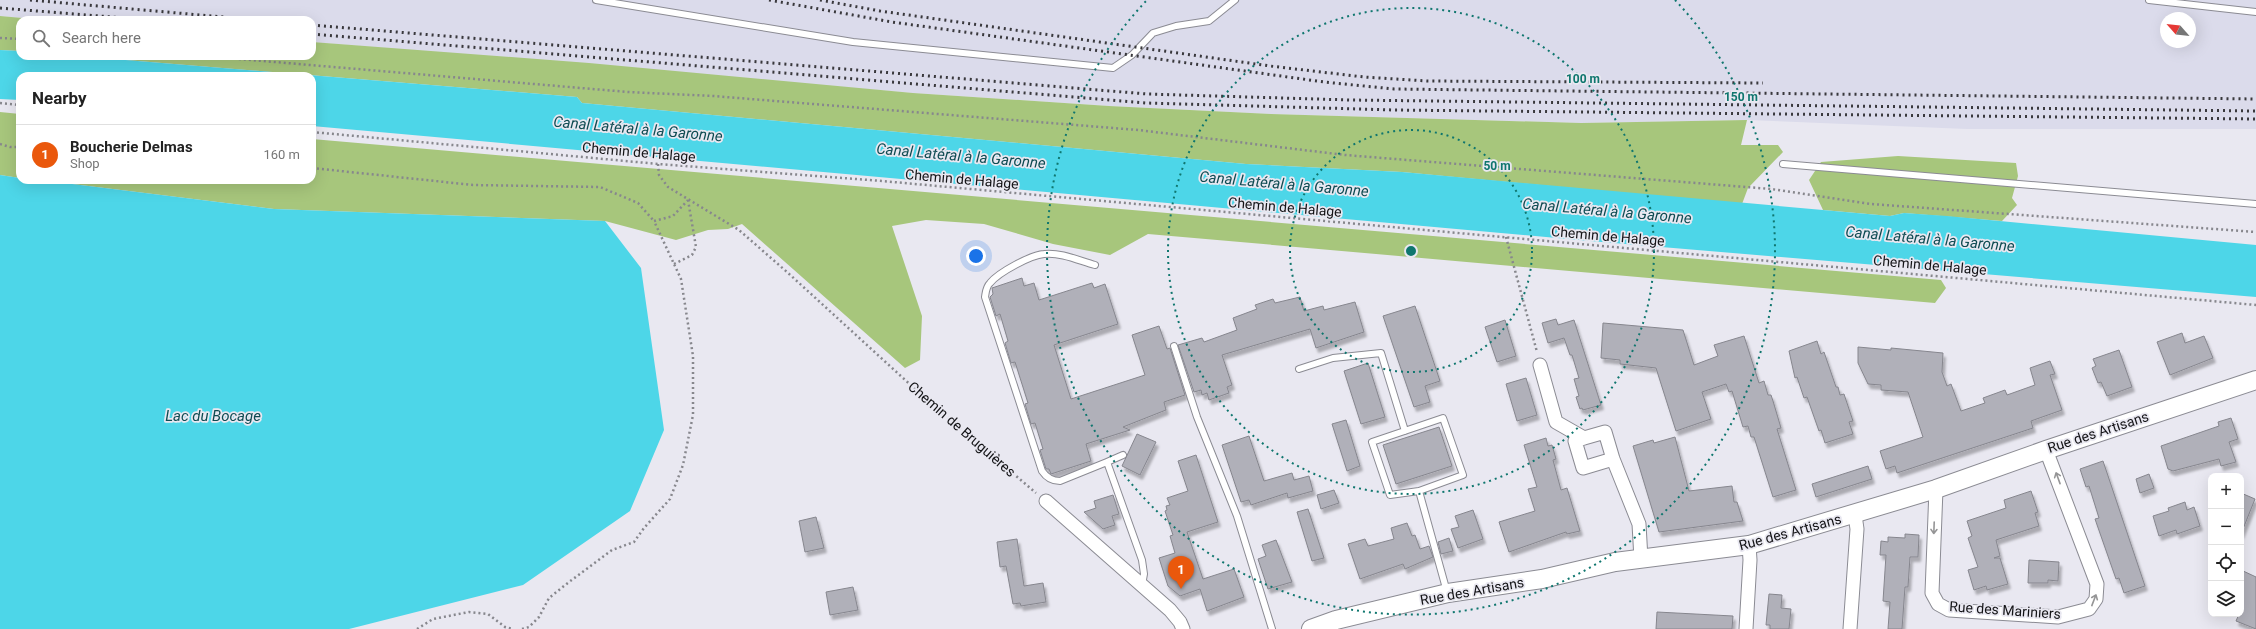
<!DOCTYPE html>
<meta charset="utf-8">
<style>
:root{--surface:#fff;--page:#f6f6f6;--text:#222;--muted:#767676;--line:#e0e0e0;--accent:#ea580c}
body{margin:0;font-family:Roboto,sans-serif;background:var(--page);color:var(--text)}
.controls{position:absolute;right:12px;bottom:12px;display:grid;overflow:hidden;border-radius:8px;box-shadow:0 4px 16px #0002}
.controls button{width:36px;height:36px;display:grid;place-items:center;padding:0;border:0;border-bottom:1px solid var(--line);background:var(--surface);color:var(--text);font:20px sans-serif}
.compass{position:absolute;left:2160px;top:12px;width:36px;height:36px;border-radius:50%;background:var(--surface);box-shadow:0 4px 16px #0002;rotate:297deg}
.you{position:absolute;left:976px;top:256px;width:14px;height:14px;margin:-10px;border:3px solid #fff;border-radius:50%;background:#1a73e8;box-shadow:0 0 0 6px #1a73e833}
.badge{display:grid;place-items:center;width:26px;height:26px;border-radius:50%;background:var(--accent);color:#fff;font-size:13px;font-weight:700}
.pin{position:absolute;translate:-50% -33px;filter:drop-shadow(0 1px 2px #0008)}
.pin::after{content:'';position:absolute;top:21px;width:14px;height:12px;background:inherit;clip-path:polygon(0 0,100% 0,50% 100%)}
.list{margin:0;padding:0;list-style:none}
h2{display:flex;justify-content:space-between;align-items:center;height:52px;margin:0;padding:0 16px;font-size:17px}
h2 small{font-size:13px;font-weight:400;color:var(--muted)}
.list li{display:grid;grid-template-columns:26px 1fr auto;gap:12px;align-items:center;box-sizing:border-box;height:60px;padding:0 16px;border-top:1px solid var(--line)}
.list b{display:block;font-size:15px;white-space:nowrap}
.list p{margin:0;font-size:13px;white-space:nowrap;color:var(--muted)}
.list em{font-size:13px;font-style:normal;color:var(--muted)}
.icon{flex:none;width:22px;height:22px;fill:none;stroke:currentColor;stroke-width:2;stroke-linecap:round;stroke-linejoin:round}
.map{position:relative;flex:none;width:2256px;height:629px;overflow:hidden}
.search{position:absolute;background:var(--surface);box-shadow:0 4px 16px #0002;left:16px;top:16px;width:300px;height:44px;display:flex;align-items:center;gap:10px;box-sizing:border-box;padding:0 14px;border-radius:12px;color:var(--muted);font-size:15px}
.panel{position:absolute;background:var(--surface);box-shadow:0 4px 16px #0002;left:16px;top:72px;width:300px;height:112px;border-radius:12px}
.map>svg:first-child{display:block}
.built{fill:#dbdbeb;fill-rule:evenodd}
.green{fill:#a7c67c}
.water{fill:#4dd6e8}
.building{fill:#b0b0b9;stroke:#86868e;filter:url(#shadow)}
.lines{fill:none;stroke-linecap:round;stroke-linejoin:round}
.lane-casing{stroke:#8b8b93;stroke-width:8}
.street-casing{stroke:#8b8b93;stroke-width:15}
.secondary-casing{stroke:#8b8b93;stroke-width:20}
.path{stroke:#87878d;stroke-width:2.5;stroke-dasharray:2 3;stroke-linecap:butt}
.lane{stroke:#fff;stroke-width:6}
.street{stroke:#fff;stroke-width:13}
.secondary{stroke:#fff;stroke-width:18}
.rail{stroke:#39383c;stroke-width:3;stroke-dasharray:2 4;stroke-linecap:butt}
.oneway{stroke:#959596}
.ring{fill:none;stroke:#0f766e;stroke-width:2;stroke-dasharray:2 4}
.labels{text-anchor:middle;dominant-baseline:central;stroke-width:3.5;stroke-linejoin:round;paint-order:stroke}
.street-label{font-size:14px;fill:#131316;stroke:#e9e8f1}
.water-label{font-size:15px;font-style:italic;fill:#0e4b52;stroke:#e9e8f1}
.centre{fill:#0f766e;stroke:#e9e8f1;stroke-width:2}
.ring-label{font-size:12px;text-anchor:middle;font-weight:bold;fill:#0f766e;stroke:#e9e8f1;stroke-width:3.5;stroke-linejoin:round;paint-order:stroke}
</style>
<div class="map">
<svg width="2256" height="629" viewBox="0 0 2256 629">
<defs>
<filter id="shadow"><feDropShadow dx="2.5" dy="4.5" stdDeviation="1" flood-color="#0004"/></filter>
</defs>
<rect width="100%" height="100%" fill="#e9e8f1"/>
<path class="built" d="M 0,0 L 2256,0 L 2256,129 L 1967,129 L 1747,120 L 1581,123 L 1271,114 L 1109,106 L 913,93 L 312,42 L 312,20 L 45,20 L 0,16 ZM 2166,18 L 2190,18 L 2190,42 L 2166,42 Z"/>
<path class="green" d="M 0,16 L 45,20 L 20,20 L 20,51 L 0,50 Z
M 312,42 L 589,63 L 913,93 L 1109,106 L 1271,114 L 1581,123 L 1747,120 L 1741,145 L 1778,145 L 1783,152 L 1748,188 L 1742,204 L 1402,172 L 1246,164 L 582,103 L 577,97 L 77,56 L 312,56 Z
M 0,112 L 20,114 L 20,178 L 0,175 Z
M 312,139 L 1941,280 L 1946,288 L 1935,303 L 1148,234 L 1110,255 L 1053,244 L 984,224 L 926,220 L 892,226 L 922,316 L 920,360 L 905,368 L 742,224 L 728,229 L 708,230 L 676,240 L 605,221 L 274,209 L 40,180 L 312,180 Z
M 1898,156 L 2016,163 L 2018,176 L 2012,198 L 2017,205 L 2002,221 L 1904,213 L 1890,216 L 1823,210 L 1809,180 L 1821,162 Z"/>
<path class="water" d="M 0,50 L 20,51 L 20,56 L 77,56 L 577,97 L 582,103 L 1246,164 L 1402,172 L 1890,216 L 1904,213 L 1947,216 L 2256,245 L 2256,297 L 1590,241 L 312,126 L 312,76 L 20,76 L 20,100 L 0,99 Z
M 0,175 L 20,178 L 20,180 L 40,180 L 274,209 L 605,221 L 641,268 L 664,430 L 630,511 L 523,585 L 349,629 L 0,629 Z"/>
<path class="building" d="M 1022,278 L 1024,286 L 1034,283 L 1039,300 L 1092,283 L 1094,288 L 1105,284 L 1118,324 L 1054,345 L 1071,399 L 1145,375 L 1132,335 L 1159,326 L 1167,349 L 1170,348 L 1185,395 L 1164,402 L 1166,410 L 1123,427 L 1130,430 L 1086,444 L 1091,461 L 1051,474 L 1049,469 L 1046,469 L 1040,450 L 1043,449 L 1035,423 L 1031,424 L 1025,404 L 1028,403 L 1015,362 L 1011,363 L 1005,343 L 1008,341 L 1000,314 L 996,316 L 990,297 L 993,294 L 992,288 Z
M 1300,297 L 1304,311 L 1323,306 L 1324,310 L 1355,302 L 1364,332 L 1316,348 L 1310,329 L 1222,355 L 1232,385 L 1227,387 L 1229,393 L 1209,400 L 1207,393 L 1202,395 L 1201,390 L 1194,392 L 1178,345 L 1202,338 L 1204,342 L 1237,330 L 1233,318 L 1257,309 L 1255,305 L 1273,299 L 1275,303 Z
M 1415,306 L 1440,381 L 1425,386 L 1430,402 L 1414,407 L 1383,316 Z
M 1556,319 L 1558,325 L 1574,320 L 1601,405 L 1583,410 L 1582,408 L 1580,409 L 1576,397 L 1579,396 L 1574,379 L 1579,378 L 1572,355 L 1570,355 L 1564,338 L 1548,343 L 1542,323 Z
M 1505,320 L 1516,356 L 1497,362 L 1485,327 Z
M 1603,323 L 1683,330 L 1694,365 L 1718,356 L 1714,345 L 1744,336 L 1759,383 L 1764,381 L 1768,395 L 1771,395 L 1773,401 L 1781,428 L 1777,429 L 1796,490 L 1773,497 L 1754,437 L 1751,437 L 1748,426 L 1743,427 L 1732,391 L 1729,392 L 1726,384 L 1702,392 L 1711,419 L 1676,431 L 1656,368 L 1620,364 L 1620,360 L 1601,358 Z
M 2182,333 L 2185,343 L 2204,336 L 2213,358 L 2170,375 L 2157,342 Z
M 1817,341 L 1821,354 L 1824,352 L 1836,387 L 1838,387 L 1840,395 L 1844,394 L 1853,421 L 1849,422 L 1853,434 L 1825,443 L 1821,430 L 1819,431 L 1807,397 L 1804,398 L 1797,377 L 1795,378 L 1789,351 Z
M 1858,347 L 1891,350 L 1891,348 L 1943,353 L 1942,372 L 1947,386 L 1951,384 L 1961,411 L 1985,403 L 1983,398 L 2005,390 L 2007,395 L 2035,385 L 2030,368 L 2050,361 L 2055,374 L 2050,375 L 2062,410 L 2031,421 L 2033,428 L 1897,473 L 1895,466 L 1886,469 L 1880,451 L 1923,437 L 1908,392 L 1881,390 L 1881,385 L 1868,384 L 1858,363 Z
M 2119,350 L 2132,387 L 2107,396 L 2101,382 L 2098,383 L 2092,368 L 2096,366 L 2093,359 Z
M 1368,363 L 1385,417 L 1361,424 L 1344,371 Z
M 1526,378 L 1537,415 L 1517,421 L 1506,384 Z
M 2231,418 L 2238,439 L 2229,442 L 2236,462 L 2221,466 L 2219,459 L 2173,471 L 2168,469 L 2161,446 L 2219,426 L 2218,422 Z
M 1346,420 L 1360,466 L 1347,471 L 1332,424 Z
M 1439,427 L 1452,466 L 1396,484 L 1383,445 Z
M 1137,434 L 1156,442 L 1140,475 L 1122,466 Z
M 1249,436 L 1264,481 L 1292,473 L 1294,480 L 1309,476 L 1313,491 L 1288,498 L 1287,493 L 1251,505 L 1249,500 L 1241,502 L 1222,445 Z
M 1675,437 L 1689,491 L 1732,486 L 1734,502 L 1737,502 L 1743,521 L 1659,532 L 1633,446 L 1653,440 L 1654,443 Z
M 1546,438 L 1548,446 L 1552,445 L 1556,459 L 1553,460 L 1561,490 L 1567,488 L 1580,531 L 1567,534 L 1566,532 L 1509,552 L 1499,522 L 1535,511 L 1528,489 L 1537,487 L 1524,445 Z
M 1196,455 L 1218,522 L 1187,532 L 1203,579 L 1234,569 L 1244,597 L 1207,611 L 1200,589 L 1180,596 L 1168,586 L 1159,558 L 1175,553 L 1170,536 L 1173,535 L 1165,511 L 1167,510 L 1166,506 L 1170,505 L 1167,498 L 1188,491 L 1178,461 Z
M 2103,461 L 2145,586 L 2124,593 L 2119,578 L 2116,579 L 2095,519 L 2099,518 L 2089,486 L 2086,487 L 2080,469 Z
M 1868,466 L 1872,479 L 1816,497 L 1812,484 Z
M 2149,474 L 2154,488 L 2140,493 L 2136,479 Z
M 1334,490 L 1339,503 L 1321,509 L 1317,495 Z
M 2031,491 L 2038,512 L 2035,513 L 2039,526 L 1996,540 L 2000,556 L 1994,558 L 2000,558 L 2008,584 L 1987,590 L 1986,586 L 1974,590 L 1968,570 L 1978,567 L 1968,538 L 1972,536 L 1967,521 L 2006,508 L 2004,500 Z
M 2241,493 L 2255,499 L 2241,534 Z
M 1113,495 L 1119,514 L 1112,516 L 1115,525 L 1103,529 L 1084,512 L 1096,508 L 1094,501 Z
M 2185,502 L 2187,510 L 2194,507 L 2200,526 L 2177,534 L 2176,530 L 2159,536 L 2153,516 L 2169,511 L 2168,508 Z
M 1308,509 L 1324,558 L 1312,561 L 1297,512 Z
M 1473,510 L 1483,539 L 1458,548 L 1451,529 L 1459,527 L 1455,516 Z
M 816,517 L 824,548 L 805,552 L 799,521 Z
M 1407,523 L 1412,536 L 1415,535 L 1420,549 L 1429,546 L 1433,557 L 1405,569 L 1403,564 L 1360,579 L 1348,544 L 1365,539 L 1368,546 L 1394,539 L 1391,528 Z
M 1905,534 L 1919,535 L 1918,557 L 1910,557 L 1908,587 L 1905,587 L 1902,629 L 1888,629 L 1890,602 L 1883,601 L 1886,555 L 1880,555 L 1881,541 L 1888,542 L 1888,537 L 1905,538 Z
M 1449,538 L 1453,551 L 1441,554 L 1438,542 Z
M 1017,539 L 1024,586 L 1043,583 L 1046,602 L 1021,606 L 1020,603 L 1013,604 L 1006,566 L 1000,567 L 997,542 Z
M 1276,540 L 1292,582 L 1268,589 L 1258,559 L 1266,556 L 1262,545 Z
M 2029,560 L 2059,562 L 2058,581 L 2048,580 L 2048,583 L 2028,583 Z
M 2241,570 L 2256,577 L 2256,629 L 2236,621 L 2239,614 L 2241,614 Z
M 853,587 L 858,610 L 830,615 L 826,592 Z
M 1769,594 L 1782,595 L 1781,608 L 1791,609 L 1789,629 L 1770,629 L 1770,625 L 1766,625 Z
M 1657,612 L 1733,616 L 1732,629 L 1656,629 Z"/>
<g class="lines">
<g class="lane-casing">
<path id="lane" d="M 596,0 L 853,42 L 1113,68 L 1132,55 L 1153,33 L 1176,26 L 1209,21 L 1235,0
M 2149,0 L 2256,12
M 1783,164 L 2256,204
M 1095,265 C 1080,261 1061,252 1044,254 C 1031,255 999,272 990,283 C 986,287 986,291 985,297 L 1042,471 C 1046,477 1052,481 1060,481 L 1107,462 L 1142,560 L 1144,574 L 1142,585
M 1174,346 L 1197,417 L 1237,516 L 1272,629
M 1299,369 L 1333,358 L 1381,353 L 1405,431
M 1107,462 L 1123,455
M 1419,491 L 1463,475 L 1443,418 L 1372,442 L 1390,495 L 1419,491 L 1447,592"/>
</g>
<g class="street-casing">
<path id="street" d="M 1540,365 L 1556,422 L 1584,438 L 1605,432 L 1613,459 L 1639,524 L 1641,559
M 1584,438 L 1575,441 L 1583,468 L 1613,459
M 1936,489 L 1932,593 L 1938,604 L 1949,610 L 2058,617 L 2089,609 L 2096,599 L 2097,584 L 2046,450
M 1046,501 L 1170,610 L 1180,622 L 1183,629
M 1746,629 L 1750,560 L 1749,545
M 1850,629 L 1857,529 L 1855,515"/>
</g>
<g class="secondary-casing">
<path id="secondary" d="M 1311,629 L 1336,620 L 1448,593 L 1542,579 L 1615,562 L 1749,545 L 1936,489 L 2046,450 L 2256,380"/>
</g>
<path class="path" d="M 0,38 L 20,39
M 204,56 L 628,92 L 713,96 L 1138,130 L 1345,155 L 1771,189 L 1871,204 L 2256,232
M 0,103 L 20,105
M 312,132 L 658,164 L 882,181 L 2256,305
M 0,144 L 10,147 L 20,147
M 658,164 L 659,175 L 668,187 L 739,230 L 787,272 L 926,399 L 1036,493
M 312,168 L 473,185 L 600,187 L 638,203 L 654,221
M 1506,237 L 1537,352
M 674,264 L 692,255 L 696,247 L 688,200
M 417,629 L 433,619 L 469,612 L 488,614 L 505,627 L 513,629
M 522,629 L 529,627 L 539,617 L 549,598 L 569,582 L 612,550 L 634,542 L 644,528 L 670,499 L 683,465 L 693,415 L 693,356 L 681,279 L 654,221 L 673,216 L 688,200"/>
<use href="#lane" class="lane"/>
<use href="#street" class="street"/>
<use href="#secondary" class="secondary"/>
<path class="rail" d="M 30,0 L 257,20
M 769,0 L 892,22 L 1324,82 L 1394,89 L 2256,99
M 820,0 L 880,11 L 1270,66 L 1364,77 L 1427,81 L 1763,83
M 0,8 L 149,20
M 312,25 L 1147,94 L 1350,100 L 2256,111
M 312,34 L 1146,103 L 1395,110 L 2256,119"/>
</g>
<defs><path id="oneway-shaft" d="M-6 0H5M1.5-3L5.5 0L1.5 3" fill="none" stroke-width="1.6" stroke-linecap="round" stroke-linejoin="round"/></defs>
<g class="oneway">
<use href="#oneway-shaft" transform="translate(2058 478) rotate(-110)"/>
<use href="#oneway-shaft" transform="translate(1934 528) rotate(92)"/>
<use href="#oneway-shaft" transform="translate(2094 600) rotate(-69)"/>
</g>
<g class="ring">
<circle cx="1411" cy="251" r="121"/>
<circle cx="1411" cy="251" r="243"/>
<path d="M1675 0A364 364 0 1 1 1147 0"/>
</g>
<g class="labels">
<g class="street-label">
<text transform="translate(639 152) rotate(5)">Chemin de Halage</text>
<text transform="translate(962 179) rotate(5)">Chemin de Halage</text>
<text transform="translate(1285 207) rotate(5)">Chemin de Halage</text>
<text transform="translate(1608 236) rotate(5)">Chemin de Halage</text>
<text transform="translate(1930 265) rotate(5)">Chemin de Halage</text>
<text transform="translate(962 429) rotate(41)">Chemin de Bruguières</text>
<text transform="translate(2098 432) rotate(-18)">Rue des Artisans</text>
<text transform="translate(1790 532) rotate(-15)">Rue des Artisans</text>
<text transform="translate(1472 591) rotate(-10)">Rue des Artisans</text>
<text transform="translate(2005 610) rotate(4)">Rue des Mariniers</text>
</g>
<g class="water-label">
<text transform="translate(638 129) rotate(5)">Canal Latéral à la Garonne</text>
<text transform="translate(961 156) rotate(5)">Canal Latéral à la Garonne</text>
<text transform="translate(1284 184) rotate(5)">Canal Latéral à la Garonne</text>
<text transform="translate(1607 211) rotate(5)">Canal Latéral à la Garonne</text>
<text transform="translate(1930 239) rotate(5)">Canal Latéral à la Garonne</text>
<text x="213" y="416">Lac du Bocage</text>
</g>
</g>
<circle cx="1411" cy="251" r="6" class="centre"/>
<g class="ring-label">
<text x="1583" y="83">100 m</text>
<text x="1741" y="101">150 m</text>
<text x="1497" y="170">50 m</text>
</g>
</svg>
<div class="controls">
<button>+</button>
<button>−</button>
<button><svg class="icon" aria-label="locate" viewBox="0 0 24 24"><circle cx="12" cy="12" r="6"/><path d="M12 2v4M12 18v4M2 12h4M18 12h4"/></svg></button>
<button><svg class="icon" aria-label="layers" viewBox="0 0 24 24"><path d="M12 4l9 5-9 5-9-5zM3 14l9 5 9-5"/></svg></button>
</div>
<svg class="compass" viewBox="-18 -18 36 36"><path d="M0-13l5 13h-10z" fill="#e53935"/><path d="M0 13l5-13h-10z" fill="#767676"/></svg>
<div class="you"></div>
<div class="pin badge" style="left:1181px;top:589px">1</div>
<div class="search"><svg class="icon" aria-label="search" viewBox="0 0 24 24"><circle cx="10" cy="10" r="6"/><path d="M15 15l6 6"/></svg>Search here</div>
<section class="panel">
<h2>Nearby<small></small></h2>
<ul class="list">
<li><span class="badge">1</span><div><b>Boucherie Delmas</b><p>Shop</p></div><em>160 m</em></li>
</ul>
</section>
</div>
